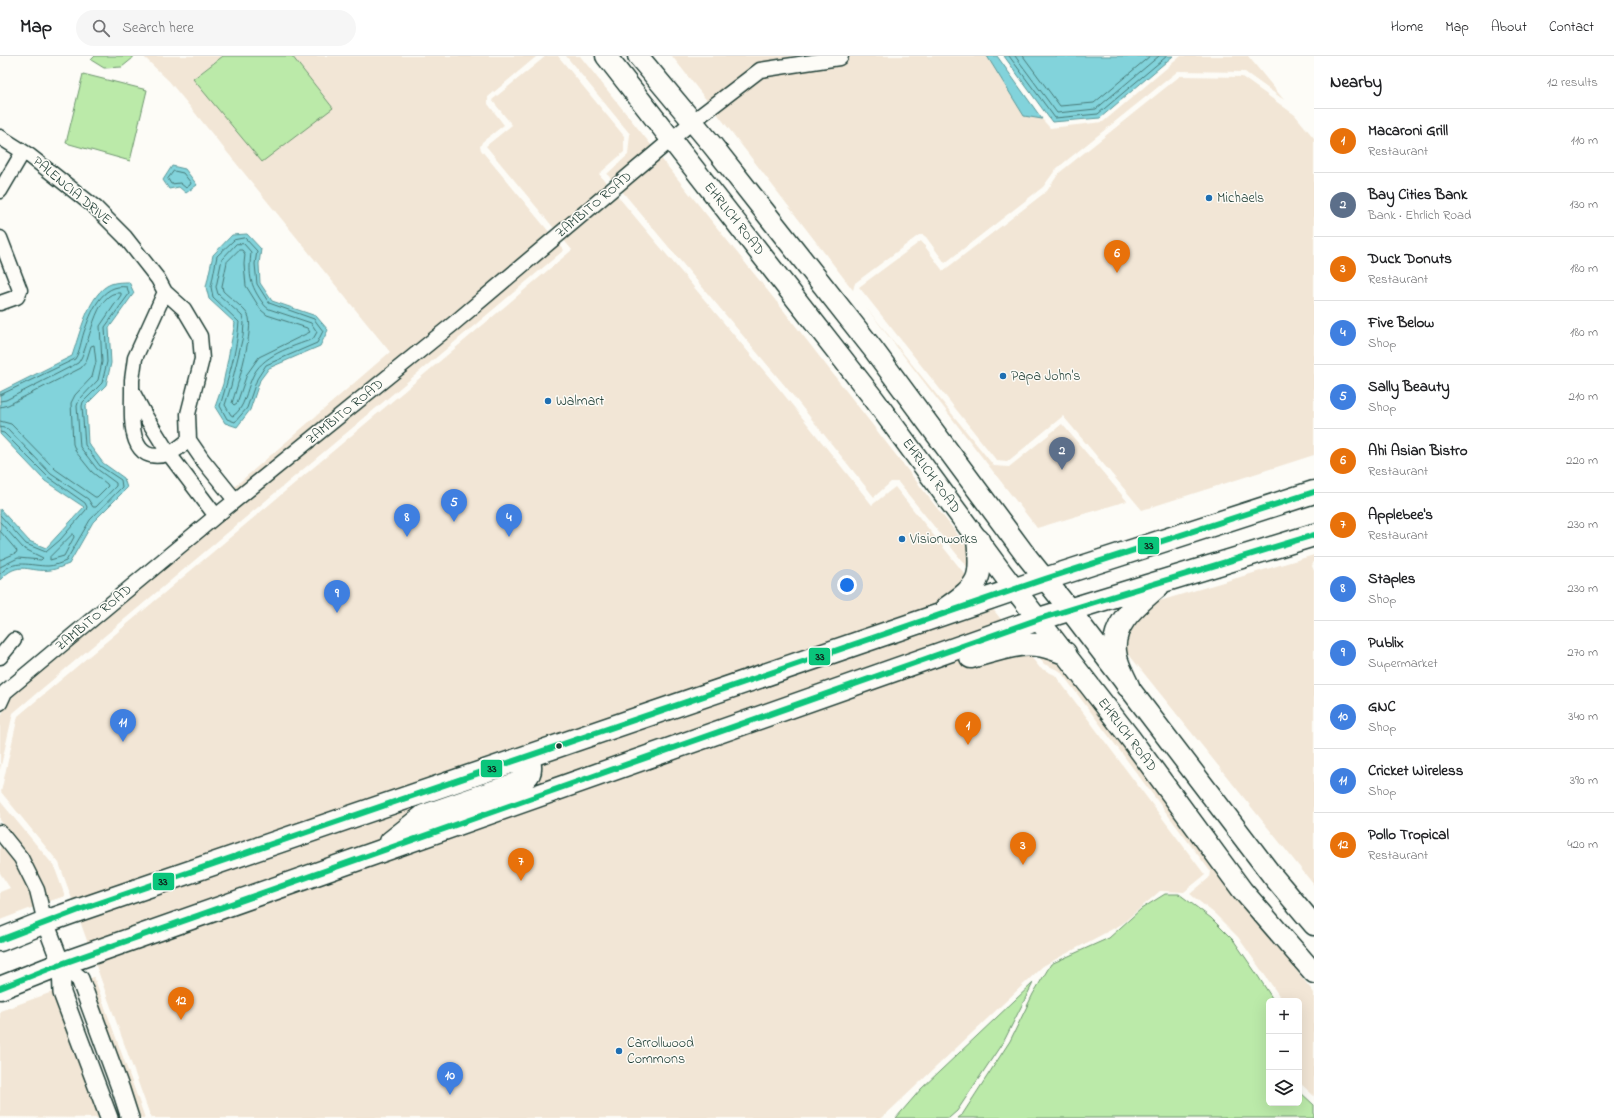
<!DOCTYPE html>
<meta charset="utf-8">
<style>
:root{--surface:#fff;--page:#f6f6f6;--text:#202124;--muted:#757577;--line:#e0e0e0;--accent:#1f6fb2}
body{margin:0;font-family:"Indie Flower",sans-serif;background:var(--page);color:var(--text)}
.controls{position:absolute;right:12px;bottom:12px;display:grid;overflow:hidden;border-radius:6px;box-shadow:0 4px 16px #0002}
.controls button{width:36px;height:36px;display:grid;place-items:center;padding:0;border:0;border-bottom:1px solid var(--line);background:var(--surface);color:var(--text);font:20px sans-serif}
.you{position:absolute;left:847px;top:529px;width:14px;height:14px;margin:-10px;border:3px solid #fff;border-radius:50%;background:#1a73e8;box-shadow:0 0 0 6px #1a73e833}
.badge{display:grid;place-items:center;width:26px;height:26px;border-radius:50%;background:var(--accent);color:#fff;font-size:13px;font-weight:700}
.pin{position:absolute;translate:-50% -33px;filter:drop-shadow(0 1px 2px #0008)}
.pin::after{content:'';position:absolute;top:21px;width:14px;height:12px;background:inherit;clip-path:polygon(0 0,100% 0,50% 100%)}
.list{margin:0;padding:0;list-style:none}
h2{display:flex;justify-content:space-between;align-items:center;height:52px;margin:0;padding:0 16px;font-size:17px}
h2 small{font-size:13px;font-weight:400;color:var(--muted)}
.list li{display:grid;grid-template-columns:26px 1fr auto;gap:12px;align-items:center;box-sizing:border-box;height:64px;padding:0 16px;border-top:1px solid var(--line)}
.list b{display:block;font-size:15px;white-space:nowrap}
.list p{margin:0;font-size:13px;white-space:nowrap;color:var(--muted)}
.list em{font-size:13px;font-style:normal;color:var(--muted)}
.icon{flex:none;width:22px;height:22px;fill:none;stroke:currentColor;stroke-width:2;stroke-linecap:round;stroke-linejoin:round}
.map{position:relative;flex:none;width:1314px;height:1062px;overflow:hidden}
header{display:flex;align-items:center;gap:24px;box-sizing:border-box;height:56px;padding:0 20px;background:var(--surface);border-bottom:1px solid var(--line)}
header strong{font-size:19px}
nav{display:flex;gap:22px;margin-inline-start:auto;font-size:14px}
.search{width:280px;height:36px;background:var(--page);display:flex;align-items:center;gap:10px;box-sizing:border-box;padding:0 14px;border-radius:22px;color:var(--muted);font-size:15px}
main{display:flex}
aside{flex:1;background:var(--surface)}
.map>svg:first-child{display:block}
.built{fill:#f2e6d6}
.green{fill:#bbeaa9;stroke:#6d946e}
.water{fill:#82d3db;stroke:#5a9798}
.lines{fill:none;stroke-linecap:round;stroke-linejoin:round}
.shore{stroke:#477977;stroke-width:1}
.minor-casing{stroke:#1f3d34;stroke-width:17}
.tertiary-casing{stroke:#1f3d34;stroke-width:20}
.secondary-casing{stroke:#1f3d34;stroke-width:23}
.primary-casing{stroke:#1f3d34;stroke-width:25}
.minor{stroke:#fdfcf7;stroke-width:14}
.tertiary{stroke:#fdfcf7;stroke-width:17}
.secondary{stroke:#fdfcf7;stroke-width:20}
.primary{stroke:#fdfcf7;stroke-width:22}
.bus-1-casing{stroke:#fdfcf7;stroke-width:9}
.bus-1{stroke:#09c57b;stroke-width:6}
.poi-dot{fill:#1f6fb2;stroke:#fdfcf7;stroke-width:1.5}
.bus-dot{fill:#1f3d34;stroke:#fdfcf7;stroke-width:1.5}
.labels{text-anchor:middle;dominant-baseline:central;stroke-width:3;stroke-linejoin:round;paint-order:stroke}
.street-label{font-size:14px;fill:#1f3d34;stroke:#fdfcf7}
.poi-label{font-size:14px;fill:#1f3d34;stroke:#fdfcf7;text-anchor:start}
.line-badge{stroke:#fdfcf7;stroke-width:1.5}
.pale-badge-label{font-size:11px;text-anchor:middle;font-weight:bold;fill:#111}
</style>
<header>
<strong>Map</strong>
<div class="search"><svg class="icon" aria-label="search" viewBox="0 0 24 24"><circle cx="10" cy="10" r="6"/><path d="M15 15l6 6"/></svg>Search here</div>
<nav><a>Home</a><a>Map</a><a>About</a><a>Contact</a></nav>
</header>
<main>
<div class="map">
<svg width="1314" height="1062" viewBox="0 0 1314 1062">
<rect width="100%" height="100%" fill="#fdfcf7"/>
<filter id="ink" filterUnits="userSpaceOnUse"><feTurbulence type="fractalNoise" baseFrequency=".025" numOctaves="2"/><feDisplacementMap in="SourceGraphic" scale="8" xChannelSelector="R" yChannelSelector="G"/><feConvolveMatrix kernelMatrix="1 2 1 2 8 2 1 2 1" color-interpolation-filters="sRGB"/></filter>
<g filter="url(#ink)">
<path class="built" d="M 143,0 L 223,0 L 193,23 L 333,52 L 292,0 L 537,0 L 488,41 L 488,48 L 504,69 L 482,86 L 480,91 L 481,94 L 550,177 L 449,263 L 237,435 L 234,431 L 390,296 L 169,25 Z
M 546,0 L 558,0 L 624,80 L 624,96 L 599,118 L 781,335 L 872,449 L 895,431 L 1040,612 L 1055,619 L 1205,819 L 1184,836 L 1160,835 L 1122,868 L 1043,910 L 882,1062 L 151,1062 L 59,807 L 1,736 L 18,660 L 572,194 L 486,90 L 512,69 L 492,44 Z
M 566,0 L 580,0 L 652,90 L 612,124 L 607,118 L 628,99 L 630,78 Z
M 672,0 L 808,0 L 760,8 L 708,46 Z
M 851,0 L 987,0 L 1024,60 L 1042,63 L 1050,72 L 1103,66 L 1181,0 L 1248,0 L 1284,44 L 1245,16 L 1178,15 L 1056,113 L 1043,131 L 945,207 L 926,181 L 923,179 L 919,179 L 855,227 L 853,234 L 716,56 L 763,21 L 839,9 Z
M 1180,20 L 1242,21 L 1295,59 L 1314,82 L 1314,399 L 1142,454 L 1063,360 L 1007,406 L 997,405 L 859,231 L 921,185 L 943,215 L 1047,135 L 1059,117 Z
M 660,101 L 784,255 L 972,497 L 974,504 L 968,512 L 898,426 L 891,426 L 874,441 L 786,331 L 621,134 Z
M 558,187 L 564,194 L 13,657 L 0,714 L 0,662 L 11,640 L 220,465 Z
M 865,250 L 994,410 L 1009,411 L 1062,368 L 1127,445 L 1037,472 Z
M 1314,499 L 1314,505 L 1312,510 L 1314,515 L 1314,829 L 1122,590 L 1127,570 L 1146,549 Z
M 1034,595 L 1053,600 L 1314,937 L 1314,1040 L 1301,1028 L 1299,1023 L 1299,945 L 1281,945 L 1278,938 L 1238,881 L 1215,858 L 1190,838 L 1209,822 L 1210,815 L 1060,615 L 1044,608 Z
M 0,745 L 54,810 L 65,840 L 47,846 L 44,830 L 27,799 L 0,764 Z
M 0,788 L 15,807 L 31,837 L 34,851 L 0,864 L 0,836 L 10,832 L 0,817 Z
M 94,921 L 145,1062 L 137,1062 L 88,923 Z
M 55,935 L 101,1062 L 0,1061 L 0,955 Z"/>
<path class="green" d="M 95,0 L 133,0 L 133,2 L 122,11 L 104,12 L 91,4 Z
M 223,0 L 292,0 L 333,52 L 262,106 L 193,23 Z
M 83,18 L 147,34 L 130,105 L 66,87 Z
M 1165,838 L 1179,838 L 1211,862 L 1234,885 L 1256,917 L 1274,945 L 1269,945 L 1269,1047 L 1299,1047 L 1299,1035 L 1314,1049 L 1314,1062 L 958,1062 L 962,1059 L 1010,985 L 1033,938 L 1051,908 L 1109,882 L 1141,853 Z
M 1033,927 L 1005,983 L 957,1055 L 949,1062 L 896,1062 L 921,1033 Z"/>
<path class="water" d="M 987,0 L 997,0 L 1042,63 L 1024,60 Z
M 1004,0 L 1173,0 L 1100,62 L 1052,66 Z
M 172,110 L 185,113 L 197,129 L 186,137 L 179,131 L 169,133 L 163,124 Z
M 247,178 L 261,193 L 259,208 L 260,227 L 272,245 L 316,260 L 328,274 L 320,290 L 269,312 L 260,324 L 250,354 L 237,371 L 225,367 L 215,351 L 223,328 L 235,267 L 209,243 L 206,231 L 213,199 L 232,179 Z
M 129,226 L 134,237 L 109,272 L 111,307 L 106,329 L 86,349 L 88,387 L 103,407 L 124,422 L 127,432 L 93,466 L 69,508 C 63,510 57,513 51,514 C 29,517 19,503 0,524 L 0,453 L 29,485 L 46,492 L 84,451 L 45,425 L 0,378 L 0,336 L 72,300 C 79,280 89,236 111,228 C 116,226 124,226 129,226 Z"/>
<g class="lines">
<path class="shore" d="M 1009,0 L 1055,62 L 1098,58 L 1167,0
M 1015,0 L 1057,57 L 1096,53 L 1159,0
M 1023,0 L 1060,50 L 1094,47 L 1150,0
M 174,115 L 183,117 L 191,127 L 190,129 L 186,132 L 180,127 L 171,128 L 168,123 Z
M 245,182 L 257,195 L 255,208 L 257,228 L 269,247 L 314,263 L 323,275 L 317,287 L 266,309 L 257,323 L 247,352 L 235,366 L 227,363 L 220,350 C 228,323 237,295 239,266 L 213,241 L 211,231 L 217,200 L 234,184 Z
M 244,188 L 251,196 C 249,217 249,226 260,243 C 263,247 265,251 269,253 L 311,267 L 317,276 L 313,283 C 292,291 261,299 252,322 C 246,335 245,352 233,360 L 231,359 L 225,349 L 231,330 L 243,280 L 244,267 L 242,260 L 218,238 L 216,231 L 222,203 L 236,188 Z
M 239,194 L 242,194 L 245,198 L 244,208 L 246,230 L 261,254 L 267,259 L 307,272 L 310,276 L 259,301 L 247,318 L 237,347 L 234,349 L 232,347 C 237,332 255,271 248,259 C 243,251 230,242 223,235 L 222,230 L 227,206 Z
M 0,339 L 75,303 C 80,295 81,285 84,276 C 91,257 101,227 127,231 L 129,238 L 105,271 L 107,306 L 102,327 L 83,346 L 82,350 L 85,389 L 100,410 L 121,424 L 122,431 L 90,464 L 66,505 C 61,507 54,510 48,510 C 30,510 14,502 0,518
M 0,345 L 6,344 L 78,307 C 90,293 94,233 121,237 L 121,239 L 100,270 L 102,306 L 98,324 L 79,344 L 77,350 L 80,391 L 97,413 L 116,427 L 116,430 L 96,451 L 93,451 L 88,443 L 51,418 L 8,373 L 0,371
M 0,351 L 8,349 L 81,312 L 86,306 L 91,290 L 94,289 L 96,306 L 92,321 L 75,339 L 71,347 L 73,388 L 76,396 L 92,416 L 107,428 L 108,430 L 97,441 L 95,441 L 55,413 L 11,368 L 0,365
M 0,376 L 4,377 L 48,421 L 85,447 L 87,451 L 86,454 L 60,484 L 46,496 L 26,488 L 0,459
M 0,466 L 23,492 L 43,502 L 41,504 L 18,502 L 0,511
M 0,475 L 17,495 L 16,497 L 0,504
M 73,478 L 74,481 L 64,500 L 50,504 L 50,501 Z"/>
<g class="minor-casing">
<path id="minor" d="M 0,81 L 30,100 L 96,152 L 125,181 L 158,223 L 165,236 L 184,253 L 200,280 L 202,303 L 188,358 L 189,384 L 202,403 L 235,444
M 0,135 L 23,96
M 0,182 L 20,234 L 17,241 L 0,247
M 165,236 L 135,302 L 132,324 L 132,335 L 146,361 L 169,398 L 216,460
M 132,335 C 132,361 127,410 168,398 C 175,396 183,388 189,384
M 0,601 L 14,584
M 0,647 L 5,636 L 216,460 L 453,268 L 692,66 L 760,14 L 839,2 L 841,0
M 0,776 L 21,802 L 37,834 L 45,866"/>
</g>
<g class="tertiary-casing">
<path id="tertiary" d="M 45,866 L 61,908 L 62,937 L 109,1062
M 61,908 L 80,923 L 121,1034 L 130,1062"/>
</g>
<g class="secondary-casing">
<path id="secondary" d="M 606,0 L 874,343 L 1003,518 L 1131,683 L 1242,834 L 1314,917
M 638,0 L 713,90 L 873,293 L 1024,497 L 1069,553 L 1271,818 L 1314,869"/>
</g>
<g class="primary-casing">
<path id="primary" d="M 947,552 C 979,529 983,524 978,484
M 971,601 C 992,596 1015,586 1038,589 C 1047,590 1056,594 1065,597
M 1128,630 C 1124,621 1118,611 1116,601 C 1108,570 1137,548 1158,530
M 391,786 L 424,760 L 516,728 C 530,720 533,716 528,701
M 0,884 L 45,866 L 79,854 L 1045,523 L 1314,436
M 0,932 L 61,908 L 1039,563 L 1314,479"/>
</g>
<use href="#minor" class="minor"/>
<use href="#tertiary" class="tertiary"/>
<use href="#secondary" class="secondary"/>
<use href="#primary" class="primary"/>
<g class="bus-1-casing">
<path id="bus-1" d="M 0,884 L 79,854 L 1045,523 L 1314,436
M 0,932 L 61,908 L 1039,563 L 1314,479"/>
</g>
<use href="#bus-1" class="bus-1"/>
</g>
</g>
<g class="poi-dot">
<circle cx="1209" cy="142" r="4"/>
<circle cx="1003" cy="320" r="4"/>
<circle cx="548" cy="345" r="4"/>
<circle cx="902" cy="483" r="4"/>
<circle cx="619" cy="995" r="4"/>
</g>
<circle class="bus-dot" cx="559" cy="690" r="3.5"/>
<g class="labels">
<g class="street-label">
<text transform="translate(72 135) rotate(40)">PALENCIA DRIVE</text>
<text transform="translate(594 149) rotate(-40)">ZAMBITO ROAD</text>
<text transform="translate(734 163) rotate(52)">EHRLICH ROAD</text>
<text transform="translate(345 356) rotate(-39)">ZAMBITO ROAD</text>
<text transform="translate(931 420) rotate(54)">EHRLICH ROAD</text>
<text transform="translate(94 562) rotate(-40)">ZAMBITO ROAD</text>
<text transform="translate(1127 679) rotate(53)">EHRLICH ROAD</text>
</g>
<g class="poi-label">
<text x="1217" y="142">Michaels</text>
<text x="1011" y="320">Papa John's</text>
<text x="556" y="345">Walmart</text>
<text x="910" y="483">Visionworks</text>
<text x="627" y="987">Carrollwood<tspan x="627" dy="16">Commons</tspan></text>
</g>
</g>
<g class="line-badge">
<rect x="1137" y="480" width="23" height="19" rx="4" fill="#09c57b"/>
<rect x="808" y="591" width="23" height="19" rx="4" fill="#09c57b"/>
<rect x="480" y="703" width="23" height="19" rx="4" fill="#09c57b"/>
<rect x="152" y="816" width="23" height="19" rx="4" fill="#09c57b"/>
</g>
<g class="pale-badge-label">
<text x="1149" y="493">33</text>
<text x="820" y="604">33</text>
<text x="492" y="716">33</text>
<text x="163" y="829">33</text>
</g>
</svg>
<div class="controls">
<button>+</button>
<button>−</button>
<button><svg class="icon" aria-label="layers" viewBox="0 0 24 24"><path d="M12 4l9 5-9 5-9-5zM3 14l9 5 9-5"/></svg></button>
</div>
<div class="you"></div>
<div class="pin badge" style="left:968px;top:689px;background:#e8710a">1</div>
<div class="pin badge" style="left:1062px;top:414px;background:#5c6f8a">2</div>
<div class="pin badge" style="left:1023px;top:809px;background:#e8710a">3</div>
<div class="pin badge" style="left:509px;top:481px;background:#3f7fe0">4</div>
<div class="pin badge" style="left:454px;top:466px;background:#3f7fe0">5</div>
<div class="pin badge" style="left:1117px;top:217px;background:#e8710a">6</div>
<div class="pin badge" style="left:521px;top:825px;background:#e8710a">7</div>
<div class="pin badge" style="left:407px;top:481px;background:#3f7fe0">8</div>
<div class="pin badge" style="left:337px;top:557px;background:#3f7fe0">9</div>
<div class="pin badge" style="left:450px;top:1039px;background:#3f7fe0">10</div>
<div class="pin badge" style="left:123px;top:686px;background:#3f7fe0">11</div>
<div class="pin badge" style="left:181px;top:964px;background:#e8710a">12</div>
</div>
<aside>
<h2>Nearby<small>12 results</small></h2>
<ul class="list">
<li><span class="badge" style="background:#e8710a">1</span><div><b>Macaroni Grill</b><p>Restaurant</p></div><em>110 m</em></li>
<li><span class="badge" style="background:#5c6f8a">2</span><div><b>Bay Cities Bank</b><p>Bank · Ehrlich Road</p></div><em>130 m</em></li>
<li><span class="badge" style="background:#e8710a">3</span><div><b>Duck Donuts</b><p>Restaurant</p></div><em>180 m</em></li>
<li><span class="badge" style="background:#3f7fe0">4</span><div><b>Five Below</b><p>Shop</p></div><em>180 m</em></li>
<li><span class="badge" style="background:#3f7fe0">5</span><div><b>Sally Beauty</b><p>Shop</p></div><em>210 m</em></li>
<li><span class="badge" style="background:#e8710a">6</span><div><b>Ahi Asian Bistro</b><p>Restaurant</p></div><em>220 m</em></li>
<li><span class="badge" style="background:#e8710a">7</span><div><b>Applebee's</b><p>Restaurant</p></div><em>230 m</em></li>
<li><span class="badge" style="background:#3f7fe0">8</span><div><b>Staples</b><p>Shop</p></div><em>230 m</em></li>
<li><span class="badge" style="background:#3f7fe0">9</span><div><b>Publix</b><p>Supermarket</p></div><em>270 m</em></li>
<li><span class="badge" style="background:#3f7fe0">10</span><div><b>GNC</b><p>Shop</p></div><em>340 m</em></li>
<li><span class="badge" style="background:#3f7fe0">11</span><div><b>Cricket Wireless</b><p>Shop</p></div><em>390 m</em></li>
<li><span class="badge" style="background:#e8710a">12</span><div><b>Pollo Tropical</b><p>Restaurant</p></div><em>420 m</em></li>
</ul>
</aside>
</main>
